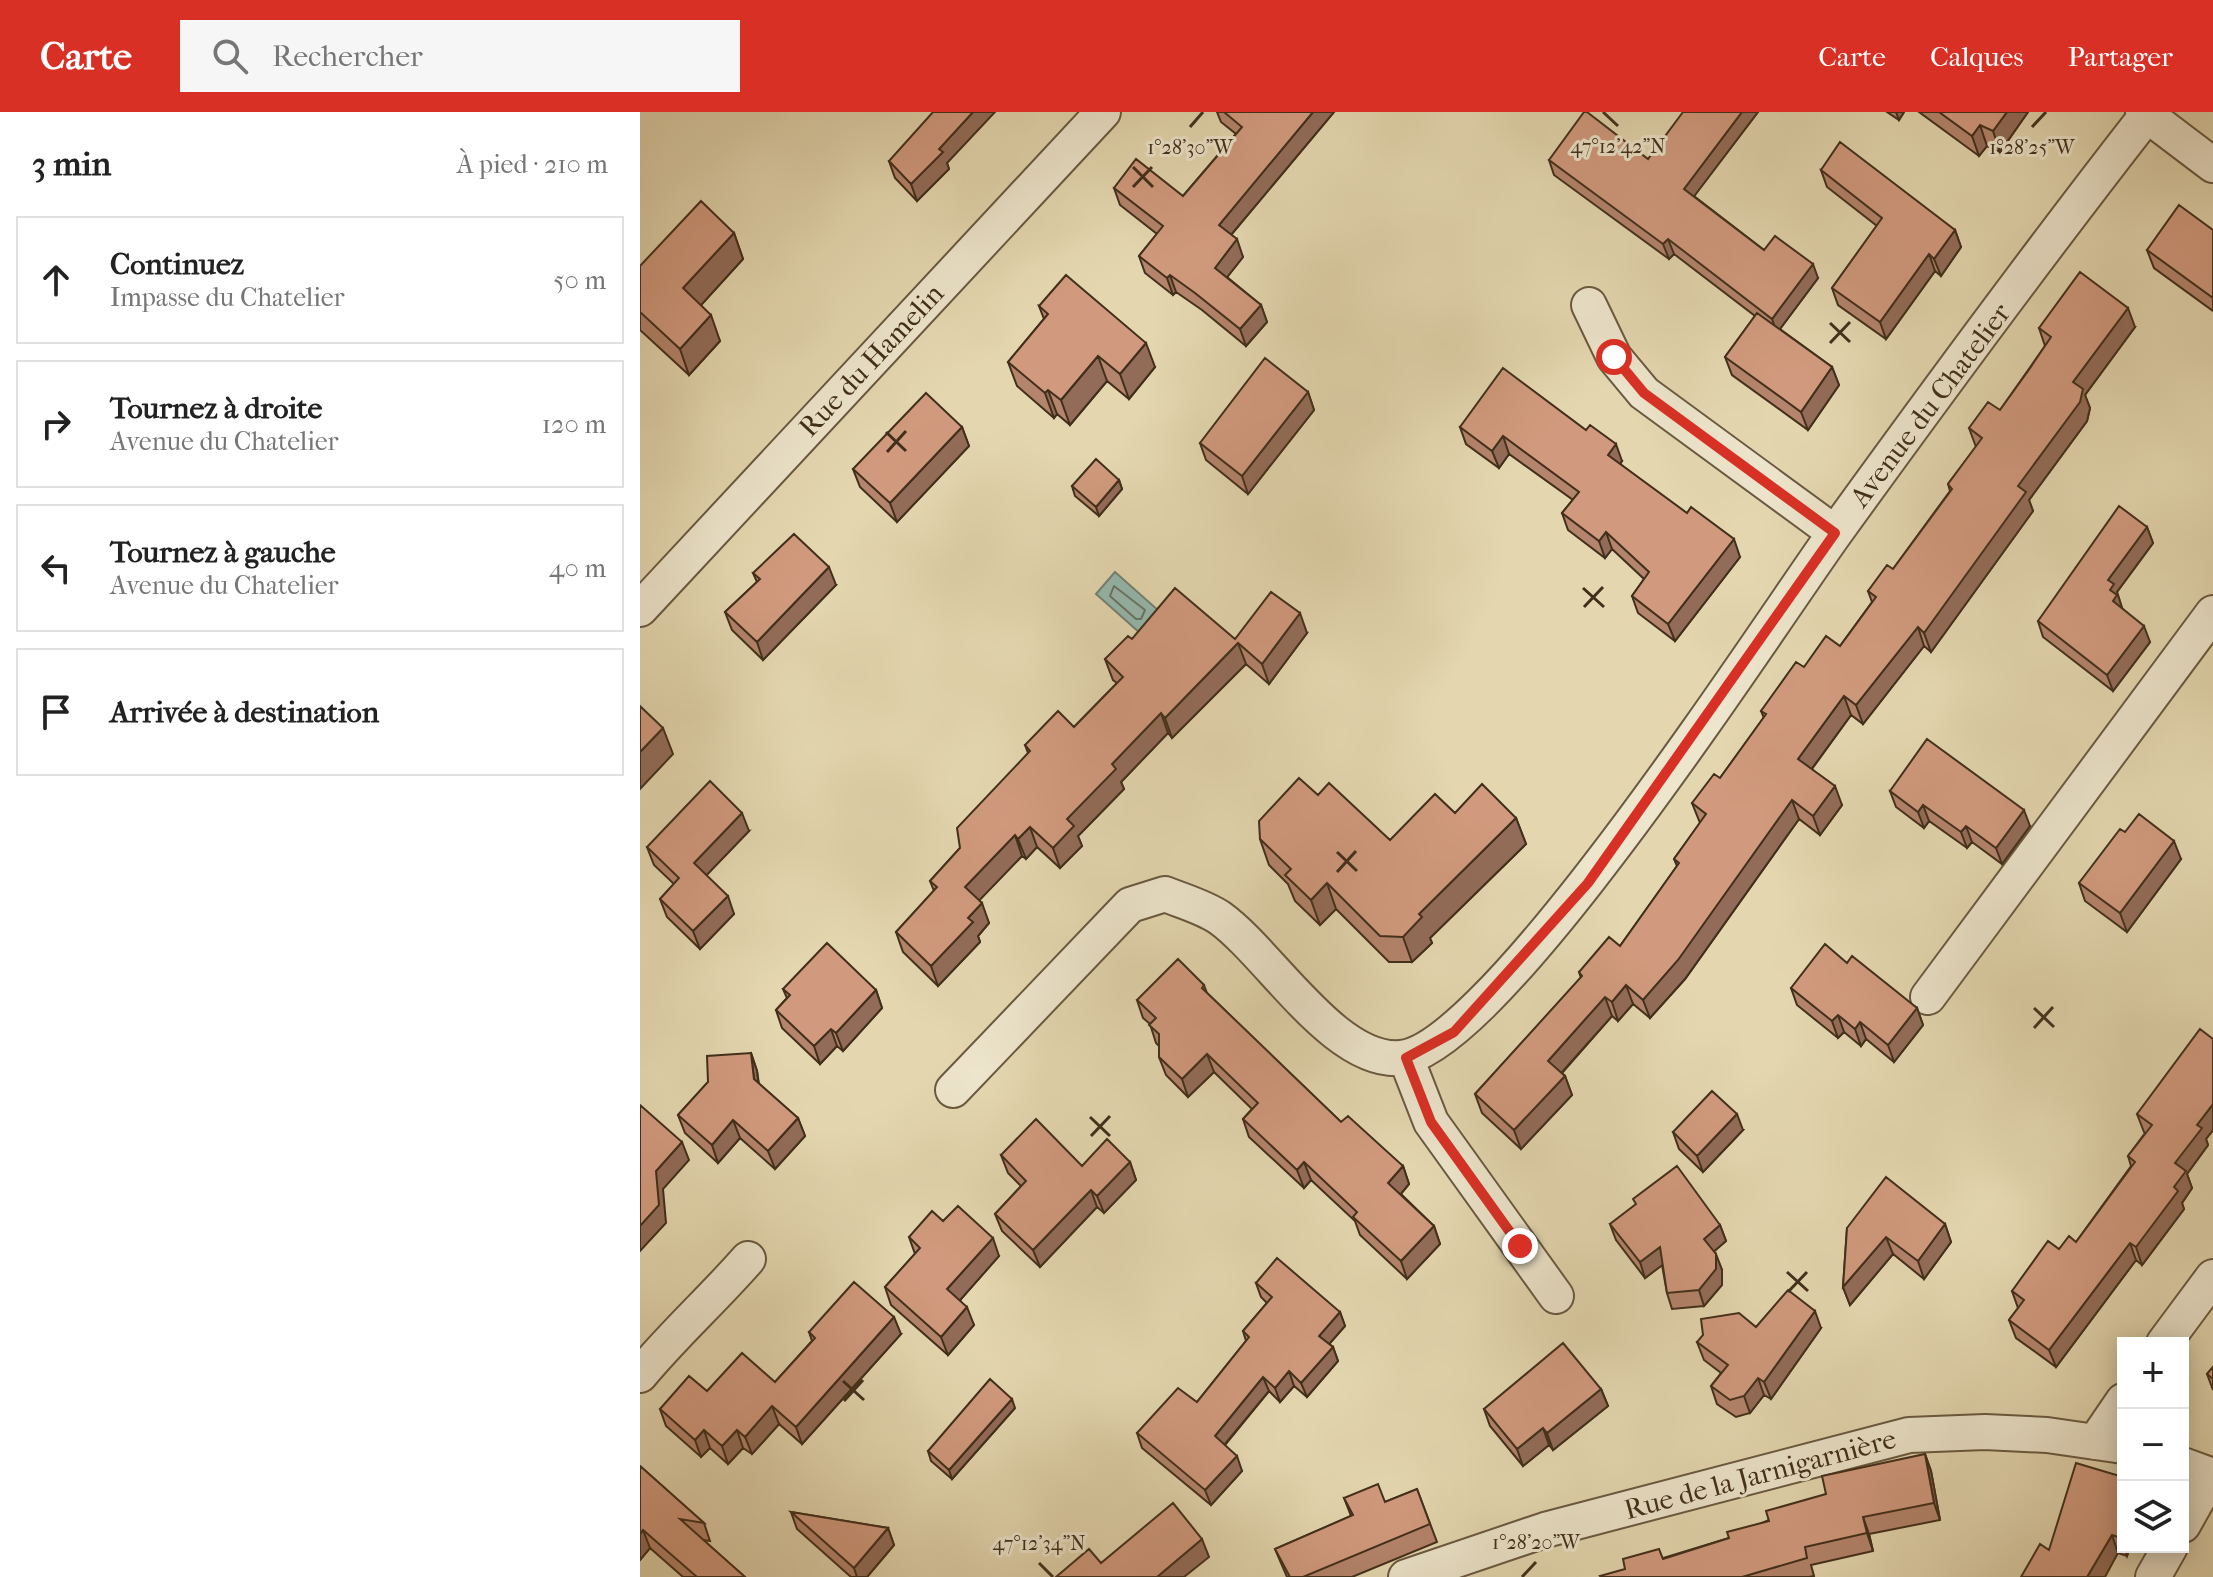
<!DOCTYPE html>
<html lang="fr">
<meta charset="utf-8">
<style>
:root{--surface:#fff;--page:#f6f6f6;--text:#222;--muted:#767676;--line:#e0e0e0;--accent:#d93025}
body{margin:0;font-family:"IM FELL French Canon",serif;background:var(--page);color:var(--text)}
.controls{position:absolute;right:24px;bottom:24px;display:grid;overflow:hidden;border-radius:0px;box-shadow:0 4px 20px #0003}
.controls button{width:72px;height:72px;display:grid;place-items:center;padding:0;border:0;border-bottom:2px solid var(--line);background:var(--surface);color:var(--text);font:40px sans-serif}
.stop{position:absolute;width:24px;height:24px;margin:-18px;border:6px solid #d93025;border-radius:50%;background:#fff}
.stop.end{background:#d93025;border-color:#fff;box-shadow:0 2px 8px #0008}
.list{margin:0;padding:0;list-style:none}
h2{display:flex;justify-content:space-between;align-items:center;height:104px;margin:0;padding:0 32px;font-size:34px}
h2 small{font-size:26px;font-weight:400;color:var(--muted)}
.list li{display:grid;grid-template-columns:52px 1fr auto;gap:24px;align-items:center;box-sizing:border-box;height:128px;margin:0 16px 16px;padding:0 16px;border:2px solid var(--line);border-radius:0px}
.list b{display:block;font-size:30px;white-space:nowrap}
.list p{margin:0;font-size:26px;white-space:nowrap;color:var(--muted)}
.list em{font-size:26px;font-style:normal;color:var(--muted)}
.icon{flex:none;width:44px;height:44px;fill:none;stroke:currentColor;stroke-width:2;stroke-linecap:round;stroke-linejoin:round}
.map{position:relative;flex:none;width:1573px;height:1465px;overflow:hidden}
header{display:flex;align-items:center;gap:48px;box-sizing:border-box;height:112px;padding:0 40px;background:var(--accent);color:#fff}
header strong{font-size:38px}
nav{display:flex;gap:44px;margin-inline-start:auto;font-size:28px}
.search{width:560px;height:72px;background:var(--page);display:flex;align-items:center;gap:20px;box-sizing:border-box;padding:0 28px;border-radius:0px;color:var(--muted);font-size:30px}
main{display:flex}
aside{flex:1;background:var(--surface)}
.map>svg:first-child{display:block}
.water{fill:#95b9af;stroke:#738274;stroke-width:2}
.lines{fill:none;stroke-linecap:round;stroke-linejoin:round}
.shore{stroke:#6b7465;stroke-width:2}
.minor-casing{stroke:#6a5940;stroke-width:38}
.minor{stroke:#ede5cc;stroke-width:34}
.wall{fill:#b4846c;stroke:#412f1b;stroke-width:2}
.shaded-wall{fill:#926c58;stroke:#412f1b;stroke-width:2}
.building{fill:#d19a7e;stroke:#412f1b;stroke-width:2}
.route{stroke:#d93025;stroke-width:10}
.ticks{fill:none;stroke:#412f1b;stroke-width:3}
.labels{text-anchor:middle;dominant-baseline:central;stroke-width:6;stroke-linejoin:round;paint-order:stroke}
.street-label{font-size:28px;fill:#412f1b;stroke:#ede5cc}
.ticks-label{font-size:20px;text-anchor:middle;fill:#412f1b;stroke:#ede5cc;stroke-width:6;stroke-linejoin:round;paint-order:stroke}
</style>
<header>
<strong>Carte</strong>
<div class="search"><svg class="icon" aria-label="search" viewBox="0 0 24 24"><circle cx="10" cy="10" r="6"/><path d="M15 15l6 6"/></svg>Rechercher</div>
<nav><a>Carte</a><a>Calques</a><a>Partager</a></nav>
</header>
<main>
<aside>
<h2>3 min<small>À pied · 210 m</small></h2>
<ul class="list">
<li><svg class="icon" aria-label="ahead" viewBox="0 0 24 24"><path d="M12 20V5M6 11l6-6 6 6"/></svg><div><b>Continuez</b><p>Impasse du Chatelier</p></div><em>50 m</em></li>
<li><svg class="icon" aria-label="right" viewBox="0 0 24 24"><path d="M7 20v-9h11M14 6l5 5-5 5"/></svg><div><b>Tournez à droite</b><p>Avenue du Chatelier</p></div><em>120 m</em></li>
<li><svg class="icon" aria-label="left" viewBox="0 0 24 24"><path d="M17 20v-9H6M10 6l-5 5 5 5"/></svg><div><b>Tournez à gauche</b><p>Avenue du Chatelier</p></div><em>40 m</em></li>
<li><svg class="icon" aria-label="arrive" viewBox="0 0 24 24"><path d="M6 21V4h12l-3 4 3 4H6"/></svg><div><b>Arrivée à destination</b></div></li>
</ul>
</aside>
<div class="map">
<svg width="1573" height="1465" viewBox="0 0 1573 1465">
<rect width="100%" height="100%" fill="#e4d7b0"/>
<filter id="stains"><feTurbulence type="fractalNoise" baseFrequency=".0025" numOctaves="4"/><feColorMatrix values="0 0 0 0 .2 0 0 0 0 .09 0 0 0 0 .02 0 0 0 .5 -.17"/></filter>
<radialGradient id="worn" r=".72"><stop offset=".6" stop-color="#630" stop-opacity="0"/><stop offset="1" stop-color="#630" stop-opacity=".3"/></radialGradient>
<path class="water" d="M 475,460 L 519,499 L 500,521 L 456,482 Z"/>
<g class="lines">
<path class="shore" d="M 474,474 L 505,498 L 501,507 L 496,507 L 470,484 Z"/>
<g class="minor-casing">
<path id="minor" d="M 1510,0 L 1507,3 L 1573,53
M 949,193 L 974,245 L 1004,281 L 1195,421
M 0,497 L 463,0
M 1288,885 L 1573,501
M 766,946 L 791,1010 L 916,1184
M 313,978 L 490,793 L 525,782 C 542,789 564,795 580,806 C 630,842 695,952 761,946 C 856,936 1129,513 1195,421 C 1297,280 1400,140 1507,3 L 1503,0
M 1524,1231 L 1573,1165
M 0,1263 C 34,1222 73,1187 108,1147
M 1455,1330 L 1483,1289
M 1543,1353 L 1573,1364
M 1543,1413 L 1571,1363
M 766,1465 L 905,1418 L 1269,1323 L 1345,1320 L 1407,1323 L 1483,1334
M 1513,1465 L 1530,1435"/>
</g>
<use href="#minor" class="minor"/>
</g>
<path class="wall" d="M 577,0 L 694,0 L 591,123 L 603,145 L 587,165 L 621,193 L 627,210 L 606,234 L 562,198 L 536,180 L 533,183 L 505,161 L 499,144 L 517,122 L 480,93 L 474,76 L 543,84 L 596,22 L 581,10 Z
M 1118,0 L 1054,84 L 1124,138 L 1178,166 L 1140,217 L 1192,255 L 1199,273 L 1168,318 L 1092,263 L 1085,245 L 1115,204 L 1034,142 L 1029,147 L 914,63 L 909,48 L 1008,47 Z
M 1247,0 L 1264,0 L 1259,8 Z
M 1279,0 L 1388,0 L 1360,40 L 1347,34 L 1339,44 Z
M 249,49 L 307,51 L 309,57 L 277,89 L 255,66 Z
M 1181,58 L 1315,118 L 1321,135 L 1301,164 L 1295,159 L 1246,227 L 1198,193 L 1192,176 L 1237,114 L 1187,75 Z
M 1573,118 L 1573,199 L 1514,156 L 1507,138 Z
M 94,121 L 103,147 L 61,193 L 80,229 L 49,263 L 0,218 L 0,154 Z
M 399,194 L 515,255 L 489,287 L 467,269 L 430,313 L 417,302 L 414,306 L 377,274 L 368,250 L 404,207 Z
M 1495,215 L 1445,283 L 1450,296 L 1447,309 L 1389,388 L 1393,399 L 1291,540 L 1284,534 L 1223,612 L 1211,603 L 1172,657 L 1202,693 L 1180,723 L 1159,707 L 1045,867 L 1010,906 L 993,892 L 978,909 L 972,904 L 922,961 L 925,964 L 932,983 L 881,1037 L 842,1001 L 835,982 L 941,866 L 939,860 L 980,834 L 1037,754 L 1034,747 L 1060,711 L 1052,691 L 1080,666 L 1124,606 L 1121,599 L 1164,555 L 1200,534 L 1232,490 L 1228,479 L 1253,457 L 1310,379 L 1308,372 L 1336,335 L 1329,316 L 1360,298 L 1405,234 L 1399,216 Z
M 668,280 L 674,298 L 608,382 L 566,348 L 560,331 Z
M 322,315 L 329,334 L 257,410 L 220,375 L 213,357 Z
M 820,315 L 982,349 L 980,352 L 1100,445 L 1035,529 L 998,501 L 992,484 L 1004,467 L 972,437 L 965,446 L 928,418 L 922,401 L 933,388 L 869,342 L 859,356 L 826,332 Z
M 479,368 L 482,377 L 459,404 L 435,384 L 432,374 Z
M 1507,415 L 1513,431 L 1477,480 L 1482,496 L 1510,530 L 1473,579 L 1403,525 L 1398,509 Z
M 113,461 L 196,473 L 123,548 L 92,518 L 85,500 L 117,470 Z
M 667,521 L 629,572 L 606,552 L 532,626 L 528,621 L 481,670 L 484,677 L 438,724 L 442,734 L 420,756 L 397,735 L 386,747 L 382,744 L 339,788 L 349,811 L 338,824 L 340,830 L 298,874 L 263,840 L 256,820 L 294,779 L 290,769 L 320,736 L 388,641 L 385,633 L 434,615 L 477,571 L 473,568 L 465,547 L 492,527 L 595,527 Z
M 1250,679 L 1390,714 L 1362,752 L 1332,730 L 1327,736 L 1289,709 L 1284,716 L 1256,695 Z
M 678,683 L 750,728 L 815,701 L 876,706 L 886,732 L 790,826 L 792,831 L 772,850 L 749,850 L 696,797 L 680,813 L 655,789 L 648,772 L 629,753 L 620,727 Z
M 109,719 L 66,763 L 94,802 L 60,837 L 27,805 L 20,787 L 34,772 L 14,753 L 7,735 Z
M 1485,720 L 1541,747 L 1487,820 L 1445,789 L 1439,771 Z
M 1207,851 L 1277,896 L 1283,913 L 1254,950 L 1226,927 L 1221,934 L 1204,920 L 1198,926 L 1157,893 L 1151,876 Z
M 564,873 L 567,881 L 701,1010 L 763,1054 L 769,1072 L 761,1082 L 794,1114 L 800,1132 L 767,1167 L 720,1123 L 715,1109 L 671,1068 L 664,1076 L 609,1025 L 603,1007 L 612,997 L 574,960 L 548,985 L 526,963 L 519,945 L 519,934 L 516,931 L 510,912 L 503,906 L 497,888 Z
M 143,877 L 236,878 L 242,896 L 203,939 L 197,934 L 180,952 L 142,916 L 136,898 L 147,886 Z
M 1573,927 L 1573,1018 L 1566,1027 L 1568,1033 L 1547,1062 L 1552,1076 L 1542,1091 L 1544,1097 L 1502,1153 L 1496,1148 L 1416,1255 L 1376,1226 L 1369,1208 L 1378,1196 L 1372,1179 L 1419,1137 L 1436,1130 L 1491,1054 L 1488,1044 L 1505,1021 L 1504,1020 L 1497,1002 Z
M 111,941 L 117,959 L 119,972 L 158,1006 L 165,1024 L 135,1057 L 100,1026 L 78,1051 L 45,1021 L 38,1003 L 68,970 Z
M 1103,1018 L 1063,1060 L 1039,1037 L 1033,1020 Z
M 361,1043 L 442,1054 L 490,1050 L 496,1068 L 464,1101 L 457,1095 L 400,1155 L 362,1119 L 355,1102 L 381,1074 L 368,1061 Z
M 303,1109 L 359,1144 L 320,1188 L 334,1213 L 308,1243 L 251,1193 L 245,1175 L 275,1142 L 269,1125 Z
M 970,1112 L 1080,1113 L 1086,1129 L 1074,1139 L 1082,1158 L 1082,1173 L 1064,1194 L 1032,1197 L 1027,1181 L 1022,1153 L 1005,1166 L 976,1128 Z
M 1305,1112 L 1311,1130 L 1284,1167 L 1253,1142 L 1210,1193 L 1203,1175 L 1207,1116 Z
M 616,1171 L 700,1200 L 705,1214 L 689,1232 L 693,1235 L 698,1249 L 667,1285 L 654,1274 L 640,1290 L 629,1279 L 585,1333 L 602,1359 L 571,1393 L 502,1336 L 497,1321 L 557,1290 L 606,1229 L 603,1219 L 627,1191 L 621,1185 Z
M 1116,1215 L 1181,1216 L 1131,1287 L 1124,1283 L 1110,1301 L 1096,1305 L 1077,1292 L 1071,1274 L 1081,1261 L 1064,1248 L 1057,1230 Z
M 169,1220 L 261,1222 L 162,1332 L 139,1312 L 112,1342 L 103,1336 L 88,1352 L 70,1336 L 61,1345 L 26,1314 L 20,1297 L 67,1279 L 135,1270 L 172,1229 Z
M 1573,1255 L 1573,1278 L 1567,1262 Z
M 961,1277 L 968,1294 L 913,1338 L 909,1333 L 883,1354 L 850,1314 L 844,1297 Z
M 375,1296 L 312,1367 L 291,1349 L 288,1339 Z
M 1285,1342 L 1291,1359 L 1300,1408 L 1229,1422 L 1233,1439 L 1171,1453 L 1174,1464 L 1169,1465 L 961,1465 L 1089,1426 L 1186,1382 Z
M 0,1354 L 64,1411 L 70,1429 L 63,1428 L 105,1465 L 43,1465 L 10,1436 L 0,1448 Z
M 1483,1365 L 1483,1435 L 1490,1435 L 1487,1444 L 1478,1441 L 1409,1438 Z
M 777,1377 L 797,1430 L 712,1465 L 647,1465 L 635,1437 L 711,1404 L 704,1386 L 745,1390 Z
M 151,1400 L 248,1416 L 254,1433 L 227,1465 L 211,1465 L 157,1417 Z"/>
<path class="shaded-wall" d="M 333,0 L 355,0 L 307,51 L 309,57 L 277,89 L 271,72 L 299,37 Z
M 673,0 L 694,0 L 585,130 L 579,113 Z
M 1102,0 L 1118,0 L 1049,91 L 1044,77 Z
M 1256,0 L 1264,0 L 1259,8 Z
M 1367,0 L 1388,0 L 1360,40 L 1353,19 Z
M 1340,13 L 1347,34 L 1339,44 L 1332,24 Z
M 1315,118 L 1321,135 L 1301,164 L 1294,147 Z
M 94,121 L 103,147 L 53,202 L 43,176 Z
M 597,127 L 603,145 L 581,173 L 575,156 Z
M 1028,127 L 1034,142 L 1029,147 L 1023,132 Z
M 1289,142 L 1295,159 L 1246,227 L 1240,210 Z
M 1173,152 L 1178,166 L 1137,221 L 1132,207 Z
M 530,163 L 536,180 L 533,183 L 527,166 Z
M 621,193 L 627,210 L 606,234 L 600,217 Z
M 1488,196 L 1495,215 L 1445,283 L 1450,296 L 1447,309 L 1389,388 L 1393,399 L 1291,540 L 1284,521 L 1378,374 L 1433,270 Z
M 71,203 L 80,229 L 49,263 L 40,237 Z
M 506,231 L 515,255 L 489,287 L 480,262 Z
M 458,244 L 467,269 L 430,313 L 421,288 Z
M 1192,255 L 1199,273 L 1168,318 L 1161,300 Z
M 408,278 L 417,302 L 414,306 L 405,281 Z
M 668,280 L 674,298 L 608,382 L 602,364 Z
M 322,315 L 329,334 L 257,410 L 250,391 Z
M 863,324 L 869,342 L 859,356 L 852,339 Z
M 976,332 L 982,349 L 974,361 L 968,343 Z
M 479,368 L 482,377 L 459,404 L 456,395 Z
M 1507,415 L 1513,431 L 1477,480 L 1483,499 L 1479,505 L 1470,478 L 1468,468 Z
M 966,420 L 972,437 L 965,446 L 959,429 Z
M 1094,427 L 1100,445 L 1035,529 L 1028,512 Z
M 189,455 L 196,473 L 123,548 L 117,530 Z
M 660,501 L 667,521 L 629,572 L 622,552 Z
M 1504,514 L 1510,530 L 1473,579 L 1467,563 Z
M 1278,515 L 1284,534 L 1223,612 L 1216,593 Z
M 598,531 L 606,552 L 532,626 L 525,606 Z
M 1204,584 L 1211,603 L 1165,666 L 1158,647 Z
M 521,601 L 528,621 L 481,670 L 484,677 L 438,724 L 442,734 L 420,756 L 413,736 L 427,707 L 472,652 Z
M 23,616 L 33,642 L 0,677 L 0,640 Z
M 1195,674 L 1202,693 L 1180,723 L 1173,704 Z
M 1152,688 L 1159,707 L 1045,867 L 1010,906 L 1003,888 Z
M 1283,693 L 1289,709 L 1284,716 L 1278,700 Z
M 1384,698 L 1390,714 L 1362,752 L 1356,736 Z
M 102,701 L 109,719 L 60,770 L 54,751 Z
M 876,706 L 886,732 L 790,826 L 792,831 L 772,850 L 763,825 L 779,802 Z
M 1326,714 L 1332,730 L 1327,736 L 1321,720 Z
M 390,715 L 397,735 L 386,747 L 378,727 Z
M 375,723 L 382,744 L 333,795 L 325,775 Z
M 1534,729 L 1541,747 L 1487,820 L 1480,801 Z
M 687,771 L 696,797 L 680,813 L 671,788 Z
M 88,784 L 94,802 L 60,837 L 53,819 Z
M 342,791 L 349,811 L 338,824 L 340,830 L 298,874 L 291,854 L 328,806 Z
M 986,873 L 993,892 L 978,909 L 972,890 Z
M 236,878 L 242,896 L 203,939 L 196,921 Z
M 965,885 L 972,904 L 915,968 L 908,949 Z
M 1277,896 L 1283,913 L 1254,950 L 1248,933 Z
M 1198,903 L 1204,920 L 1198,926 L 1192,909 Z
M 1220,910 L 1226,927 L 1221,934 L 1215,917 Z
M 191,917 L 197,934 L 180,952 L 174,934 Z
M 111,941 L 117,959 L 120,985 L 114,967 Z
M 567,942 L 574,960 L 548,985 L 542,967 Z
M 925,964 L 932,983 L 881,1037 L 874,1018 Z
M 1573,992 L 1573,1018 L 1566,1027 L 1568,1033 L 1547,1062 L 1552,1076 L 1542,1091 L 1544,1097 L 1502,1153 L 1496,1135 L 1534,1075 L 1535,1051 L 1557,1013 Z
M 1097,1002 L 1103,1018 L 1063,1060 L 1057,1044 Z
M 158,1006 L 165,1024 L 135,1057 L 128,1039 Z
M 93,1008 L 100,1026 L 78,1051 L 72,1033 Z
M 42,1030 L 49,1048 L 23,1077 L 26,1111 L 0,1139 L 0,1114 L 16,1059 Z
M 490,1050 L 496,1068 L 464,1101 L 457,1084 Z
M 664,1050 L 671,1068 L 664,1076 L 657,1058 Z
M 763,1054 L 769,1072 L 755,1089 L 748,1071 Z
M 451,1078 L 457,1095 L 400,1155 L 393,1138 Z
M 1305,1112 L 1311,1130 L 1284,1167 L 1278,1149 Z
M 1080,1113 L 1086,1129 L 1070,1143 L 1064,1127 Z
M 794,1114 L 800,1132 L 767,1167 L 761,1149 Z
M 1246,1125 L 1253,1142 L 1210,1193 L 1203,1175 Z
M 353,1126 L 359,1144 L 314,1195 L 307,1177 Z
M 1490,1131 L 1496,1148 L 1416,1255 L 1409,1238 Z
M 1020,1135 L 1025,1151 L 1005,1166 L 1000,1150 Z
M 1076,1142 L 1082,1158 L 1082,1173 L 1064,1194 L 1059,1178 Z
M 327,1195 L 334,1213 L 308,1243 L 301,1225 Z
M 1175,1199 L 1181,1216 L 1131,1287 L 1124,1270 Z
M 700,1200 L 705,1214 L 684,1238 L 679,1224 Z
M 254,1205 L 261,1222 L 162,1332 L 156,1315 Z
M 693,1235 L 698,1249 L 667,1285 L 661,1271 Z
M 649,1259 L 654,1274 L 640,1290 L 635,1276 Z
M 623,1265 L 629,1279 L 580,1338 L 575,1324 Z
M 1118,1266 L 1124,1283 L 1110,1301 L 1104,1284 Z
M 961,1277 L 968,1294 L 913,1338 L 907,1321 Z
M 372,1287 L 375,1296 L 312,1367 L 309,1358 Z
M 132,1294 L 139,1312 L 112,1342 L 105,1325 Z
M 903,1316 L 909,1333 L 883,1354 L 877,1337 Z
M 64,1318 L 70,1336 L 61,1345 L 55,1328 Z
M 97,1318 L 103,1336 L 88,1352 L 82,1334 Z
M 1285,1342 L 1291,1359 L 1300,1408 L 1294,1391 Z
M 597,1344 L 602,1359 L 571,1393 L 565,1378 Z
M 1223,1405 L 1229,1422 L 1233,1439 L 1227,1421 Z
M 248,1416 L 254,1433 L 227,1465 L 217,1465 L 214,1456 Z
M 3,1418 L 10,1436 L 0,1448 L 0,1422 Z
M 1472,1423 L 1478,1441 L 1465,1465 L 1447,1465 Z
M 562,1427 L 569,1445 L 544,1465 L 517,1465 Z
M 1484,1435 L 1490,1435 L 1487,1444 Z"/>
<path class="building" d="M 293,0 L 333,0 L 299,37 L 303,40 L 271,72 L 249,49 Z
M 584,0 L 673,0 L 579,113 L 597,127 L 575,156 L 621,193 L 600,217 L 555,181 L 530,163 L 527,166 L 499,144 L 523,114 L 474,76 L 496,47 L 543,84 L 602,15 Z
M 944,0 L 947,0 L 1008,47 L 1043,0 L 1102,0 L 1044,77 L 1124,138 L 1135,124 L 1173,152 L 1132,207 L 1028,127 L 1023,132 L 909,48 Z
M 1299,0 L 1367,0 L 1353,19 L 1340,13 L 1332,24 Z
M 1200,30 L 1315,118 L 1294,147 L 1289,142 L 1240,210 L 1192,176 L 1242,106 L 1181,58 Z
M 61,89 L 94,121 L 43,176 L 71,203 L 40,237 L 0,200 L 0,154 Z
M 1539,93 L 1573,118 L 1573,186 L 1507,138 Z
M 1440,160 L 1488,196 L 1433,270 L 1443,277 L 1440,290 L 1378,374 L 1386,380 L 1284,521 L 1278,515 L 1216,593 L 1204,584 L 1158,647 L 1195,674 L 1173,704 L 1152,688 L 1038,848 L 1003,888 L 986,873 L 972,890 L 965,885 L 908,949 L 925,964 L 874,1018 L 835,982 L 942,864 L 939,860 L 969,825 L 980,834 L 1039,751 L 1034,747 L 1066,702 L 1052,691 L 1074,662 L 1080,666 L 1126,602 L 1121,599 L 1156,550 L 1164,555 L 1186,524 L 1200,534 L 1236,485 L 1228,479 L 1247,453 L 1253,457 L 1312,377 L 1308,372 L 1342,326 L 1329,316 L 1348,290 L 1360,298 L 1388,259 L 1411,225 L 1399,216 Z
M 426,163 L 506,231 L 480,262 L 458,244 L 421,288 L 408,278 L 405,281 L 368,250 L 408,202 L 399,194 Z
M 1117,201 L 1192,255 L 1161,300 L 1085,245 Z
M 625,246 L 668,280 L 602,364 L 560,331 Z
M 863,256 L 946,318 L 950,313 L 976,332 L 968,343 L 1047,401 L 1051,395 L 1094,427 L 1028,512 L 992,484 L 1009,460 L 966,420 L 959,429 L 922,401 L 939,380 L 863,324 L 852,339 L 820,315 Z
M 286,281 L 322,315 L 250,391 L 213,357 Z
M 456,347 L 479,368 L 456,395 L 432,374 Z
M 1479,394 L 1507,415 L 1468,468 L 1474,472 L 1470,478 L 1477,483 L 1473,489 L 1504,514 L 1467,563 L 1398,509 Z
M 154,422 L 189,455 L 117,530 L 85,500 L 120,467 L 113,461 Z
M 535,476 L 595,527 L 631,480 L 660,501 L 622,552 L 598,531 L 525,606 L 521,601 L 472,652 L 476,657 L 427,707 L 434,714 L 413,736 L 390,715 L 378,727 L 375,723 L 325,775 L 342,791 L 328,806 L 333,810 L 291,854 L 256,820 L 297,775 L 290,769 L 320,736 L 317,716 L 390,639 L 385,633 L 418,599 L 434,615 L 483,565 L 465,547 L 488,524 L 492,527 Z
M 0,594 L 23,616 L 0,640 Z
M 1287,627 L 1384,698 L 1356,736 L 1326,714 L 1321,720 L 1283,693 L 1278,700 L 1250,679 Z
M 659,666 L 678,683 L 689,671 L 750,728 L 795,682 L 815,701 L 842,672 L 876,706 L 779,802 L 782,805 L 763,825 L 740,824 L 687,771 L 671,788 L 645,763 L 651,757 L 620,727 L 619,709 Z
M 70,669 L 102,701 L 54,751 L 88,784 L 53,819 L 20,787 L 39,766 L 7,735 Z
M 1499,702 L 1534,729 L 1480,801 L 1439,771 L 1480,717 L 1485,720 Z
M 187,831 L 236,878 L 196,921 L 191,917 L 174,934 L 136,898 L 150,883 L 143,877 Z
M 1185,832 L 1207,851 L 1212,844 L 1277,896 L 1248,933 L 1220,910 L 1215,917 L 1198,903 L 1192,909 L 1151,876 Z
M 538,847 L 564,873 L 562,876 L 701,1010 L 708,1004 L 763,1054 L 748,1071 L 794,1114 L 761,1149 L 713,1105 L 717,1100 L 664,1050 L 657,1058 L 603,1007 L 618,991 L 567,942 L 542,967 L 519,945 L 519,922 L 509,913 L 516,906 L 497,888 Z
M 1560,917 L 1573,927 L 1573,992 L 1557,1013 L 1562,1016 L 1535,1051 L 1546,1059 L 1534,1075 L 1538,1079 L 1496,1135 L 1490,1131 L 1409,1238 L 1369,1208 L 1384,1188 L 1372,1179 L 1408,1129 L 1419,1137 L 1429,1124 L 1436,1130 L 1495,1050 L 1488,1044 L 1512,1013 L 1497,1002 Z
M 111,941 L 114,967 L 158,1006 L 128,1039 L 93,1008 L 72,1033 L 38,1003 L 68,970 L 67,944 Z
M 1072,979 L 1097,1002 L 1057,1044 L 1033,1020 Z
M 0,993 L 42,1030 L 16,1059 L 19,1093 L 0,1114 Z
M 396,1007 L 442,1054 L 467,1027 L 490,1050 L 457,1084 L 451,1078 L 393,1138 L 355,1102 L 386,1069 L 361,1043 Z
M 1037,1054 L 1080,1113 L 1064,1127 L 1076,1142 L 1076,1157 L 1059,1178 L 1027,1181 L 1020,1135 L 1000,1150 L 970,1112 L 996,1092 L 993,1087 Z
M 1246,1065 L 1305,1112 L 1278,1149 L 1246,1125 L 1203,1175 L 1207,1116 Z
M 318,1094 L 353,1126 L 307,1177 L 327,1195 L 301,1225 L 245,1175 L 280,1136 L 269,1125 L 292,1099 L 303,1109 Z
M 637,1146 L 700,1200 L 679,1224 L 693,1235 L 661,1271 L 649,1259 L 635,1276 L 623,1265 L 575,1324 L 597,1344 L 565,1378 L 497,1321 L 538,1276 L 557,1290 L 609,1225 L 603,1219 L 632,1185 L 616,1171 Z
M 214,1170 L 254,1205 L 156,1315 L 132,1294 L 105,1325 L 97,1318 L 82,1334 L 64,1318 L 55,1328 L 20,1297 L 49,1264 L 67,1279 L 102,1241 L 135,1270 L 175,1226 L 169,1220 Z
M 1148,1178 L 1175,1199 L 1124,1270 L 1118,1266 L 1104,1284 L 1090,1288 L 1071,1274 L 1088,1253 L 1057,1230 L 1063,1223 L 1061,1207 L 1099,1201 L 1116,1215 Z
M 923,1231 L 961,1277 L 907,1321 L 903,1316 L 877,1337 L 844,1297 Z
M 1573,1255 L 1573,1267 L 1567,1262 Z
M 350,1267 L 372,1287 L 309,1358 L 288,1339 Z
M 1285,1342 L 1294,1391 L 1223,1405 L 1227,1421 L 1165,1435 L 1167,1446 L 1102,1465 L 961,1465 L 960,1464 L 985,1457 L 983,1447 L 1019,1437 L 1023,1447 L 1089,1426 L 1087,1420 L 1129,1409 L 1126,1399 L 1186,1382 L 1182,1364 Z
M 1436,1351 L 1483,1365 L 1483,1419 L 1481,1426 L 1472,1423 L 1447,1465 L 1381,1465 L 1400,1432 L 1409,1438 Z
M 0,1354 L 64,1411 L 40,1407 L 105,1465 L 57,1465 L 3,1418 L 0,1422 Z
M 738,1372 L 745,1390 L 777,1377 L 790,1412 L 663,1465 L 650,1465 L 635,1437 L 713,1403 L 704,1386 Z
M 533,1391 L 562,1427 L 517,1465 L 416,1465 L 449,1437 L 461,1451 Z
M 151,1400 L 248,1416 L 214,1456 Z"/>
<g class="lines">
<path class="route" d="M 880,1134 L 791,1010 L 766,946 L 814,920 L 948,771 L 1195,421 L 1004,281 L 974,245"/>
</g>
<path class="ticks" d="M 963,0 L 978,14M 550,15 L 563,0M 1392,15 L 1406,0M 493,55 L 513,75M 493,75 L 512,55M 1190,211 L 1210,230M 1190,231 L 1210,210M 246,320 L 266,339M 247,340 L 266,319M 943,476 L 964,495M 944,495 L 963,475M 697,740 L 717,759M 697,760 L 716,739M 1394,896 L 1414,915M 1394,916 L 1413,895M 450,1005 L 470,1024M 451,1024 L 470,1004M 1147,1160 L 1168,1179M 1148,1180 L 1167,1160M 203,1269 L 224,1288M 204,1289 L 223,1268M 399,1451 L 413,1465M 882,1465 L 896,1450"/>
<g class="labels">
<g class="street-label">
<text transform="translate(231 248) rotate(-47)">Rue du Hamelin</text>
<text transform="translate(1290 293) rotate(-53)">Avenue du Chatelier</text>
<text transform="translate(1120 1362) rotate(-15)">Rue de la Jarnigarnière</text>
</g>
</g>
<g class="ticks-label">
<text x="978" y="41">47°12'42"N</text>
<text x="1392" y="42">1°28'25"W</text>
<text x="550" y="42">1°28'30"W</text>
<text x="896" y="1437">1°28'20"W</text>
<text x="399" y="1438">47°12'34"N</text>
</g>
<rect width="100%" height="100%" filter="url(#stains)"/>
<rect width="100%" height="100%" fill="url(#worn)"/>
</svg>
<div class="controls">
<button>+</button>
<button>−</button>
<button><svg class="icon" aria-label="layers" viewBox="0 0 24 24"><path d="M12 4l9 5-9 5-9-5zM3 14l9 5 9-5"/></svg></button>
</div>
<div class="stop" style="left:974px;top:245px"></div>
<div class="stop end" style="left:880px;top:1134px"></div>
</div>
</main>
